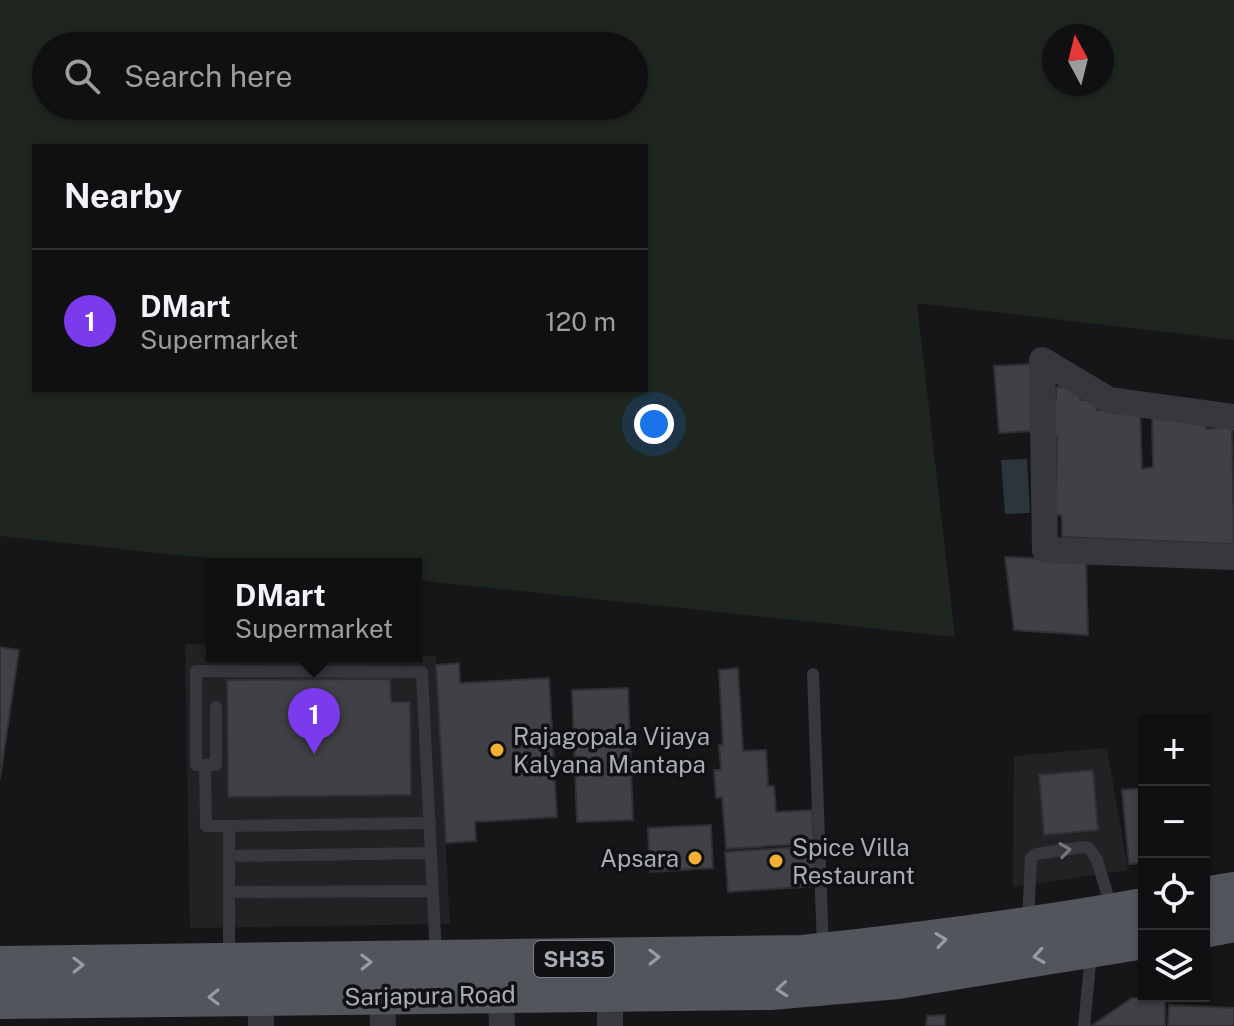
<!DOCTYPE html>
<meta charset="utf-8">
<style>
:root{--surface:#101012;--page:#19191b;--text:#f1f3f6;--muted:#9c9d9f;--line:#303032;--accent:#7c3aed}
body{margin:0;font-family:"Public Sans",sans-serif;background:var(--page);color:var(--text)}
.controls{position:absolute;right:24px;bottom:24px;display:grid;overflow:hidden;border-radius:0px;box-shadow:0 2px 6px #0004}
.controls button{width:72px;height:72px;display:grid;place-items:center;padding:0;border:0;border-bottom:2px solid var(--line);background:var(--surface);color:var(--text);font:40px sans-serif}
.compass{position:absolute;left:1042px;top:24px;width:72px;height:72px;border-radius:50%;background:var(--surface);box-shadow:0 2px 6px #0004;rotate:353deg}
.you{position:absolute;left:654px;top:424px;width:28px;height:28px;margin:-20px;border:6px solid #fff;border-radius:50%;background:#1a73e8;box-shadow:0 0 0 12px #1a73e833}
.badge{display:grid;place-items:center;width:52px;height:52px;border-radius:50%;background:var(--accent);color:#fff;font-size:26px;font-weight:700}
.pin{position:absolute;translate:-50% -66px;filter:drop-shadow(0 2px 4px #0008)}
.pin::after{content:'';position:absolute;top:42px;width:28px;height:24px;background:inherit;clip-path:polygon(0 0,100% 0,50% 100%)}
.popup{position:absolute;left:206px;top:558px;width:216px;height:104px;box-sizing:border-box;display:grid;place-content:center;border-radius:0px;background:var(--surface);filter:drop-shadow(0 2px 6px #0005);font-size:26px;white-space:nowrap;color:var(--muted)}
.popup b{font-size:30px;color:var(--text)}
.popup::after{content:'';position:absolute;left:50%;top:100%;margin-left:-16px;border:16px solid transparent;border-top-color:var(--surface)}
.list{margin:0;padding:0;list-style:none}
h2{display:flex;justify-content:space-between;align-items:center;height:104px;margin:0;padding:0 32px;font-size:34px}
h2 small{font-size:26px;font-weight:400;color:var(--muted)}
.list li{display:grid;grid-template-columns:52px 1fr auto;gap:24px;align-items:center;box-sizing:border-box;height:144px;padding:0 32px;border-top:2px solid var(--line)}
.list b{display:block;font-size:30px;white-space:nowrap}
.list p{margin:0;font-size:26px;white-space:nowrap;color:var(--muted)}
.list em{font-size:26px;font-style:normal;color:var(--muted)}
.icon{flex:none;width:44px;height:44px;fill:none;stroke:currentColor;stroke-width:2;stroke-linecap:round;stroke-linejoin:round}
.map{position:relative;flex:none;width:1234px;height:1026px;overflow:hidden}
.search{position:absolute;background:var(--surface);box-shadow:0 2px 6px #0004;left:32px;top:32px;width:616px;height:88px;display:flex;align-items:center;gap:20px;box-sizing:border-box;padding:0 28px;border-radius:44px;color:var(--muted);font-size:30px}
.panel{position:absolute;background:var(--surface);box-shadow:0 2px 6px #0004;left:32px;top:144px;width:616px;height:248px;border-radius:0px}
.map>svg:first-child{display:block}
.built{fill:#222225}
.green{fill:#1e261f;fill-rule:evenodd}
.water{fill:#2c353c}
.building{fill:#404145;stroke:#303034;stroke-width:2}
.lines{fill:none;stroke-linecap:round;stroke-linejoin:round}
.service{stroke:#37383d;stroke-width:12}
.minor{stroke:#37383d;stroke-width:26}
.primary{stroke:#53555c;stroke-width:40}
.oneway{stroke:#757881}
.oneway2{stroke:#979ba6}
.poi-dot{fill:#f2b134;stroke:#111113;stroke-width:3}
.labels{text-anchor:middle;dominant-baseline:central;stroke-width:7;stroke-linejoin:round;paint-order:stroke}
.shield{fill:#111113;stroke:#7b7e86;stroke-width:2}
.shield-label{font-size:22px;font-weight:bold;fill:#a8adb8}
.poi-label{font-size:24px;fill:#a8adb8;stroke:#111113;text-anchor:start}
.street-label{font-size:24px;fill:#a8adb8;stroke:#111113}
</style>
<div class="map">
<svg width="1234" height="1026" viewBox="0 0 1234 1026">
<rect width="100%" height="100%" fill="#161618"/>
<path class="built" d="M 185,644 L 212,645 L 212,656 L 436,656 L 450,924 L 190,928 Z
M 1107,748 L 1128,870 L 1013,887 L 1014,756 Z"/>
<path class="green" d="M 0,0 L 1234,0 L 1234,340 L 917,303 L 955,637 L 416,580 L 416,564 L 264,564 L 0,536 ZM 1054,36 L 1102,36 L 1102,84 L 1054,84 ZM 46,46 L 634,46 L 634,106 L 46,106 ZM 34,146 L 646,146 L 646,390 L 34,390 Z"/>
<path class="water" d="M 1027,459 L 1030,513 L 1005,514 L 1001,460 Z"/>
<path class="building" d="M 1030,364 L 1034,431 L 999,433 L 994,366 Z
M 1075,386 L 1080,391 L 1080,400 L 1099,400 L 1097,410 L 1140,410 L 1142,469 L 1153,467 L 1152,413 L 1206,423 L 1206,429 L 1217,428 L 1217,424 L 1232,423 L 1234,544 L 1062,537 L 1062,516 L 1056,514 L 1057,437 L 1051,437 L 1049,400 L 1056,400 L 1056,387 Z
M 1005,557 L 1086,560 L 1088,635 L 1014,630 Z
M 0,647 L 19,650 L 0,779 Z
M 459,663 L 460,683 L 549,678 L 557,817 L 475,822 L 476,841 L 446,843 L 436,665 Z
M 738,668 L 743,751 L 766,750 L 768,786 L 774,786 L 776,812 L 812,810 L 814,843 L 726,849 L 722,797 L 716,798 L 714,770 L 721,770 L 719,745 L 723,745 L 719,670 Z
M 390,679 L 391,702 L 410,702 L 411,795 L 228,797 L 227,680 Z
M 628,688 L 633,820 L 577,822 L 572,690 Z
M 1093,770 L 1098,830 L 1044,835 L 1039,775 Z
M 1144,788 L 1144,863 L 1129,864 L 1122,790 Z
M 711,825 L 713,868 L 650,872 L 648,828 Z
M 814,846 L 816,886 L 728,892 L 725,852 Z
M 1132,998 L 1165,998 L 1165,1026 L 1091,1026 Z
M 1169,1005 L 1234,1008 L 1234,1026 L 1168,1026 Z
M 945,1015 L 945,1026 L 926,1026 L 927,1016 Z"/>
<g class="lines">
<path class="service" d="M 813,674 L 823,947
M 205,765 L 216,765 L 216,707
M 229,826 L 430,823
M 229,856 L 431,853
M 229,892 L 433,891
M 1028,921 L 1031,858 L 1036,854 L 1083,847 L 1089,848 L 1097,860 L 1112,910
M 229,957 L 229,826 L 206,826 L 205,765 L 196,765 L 196,671 L 422,672 L 436,957
M 1084,1026 L 1091,954"/>
<path class="minor" d="M 1234,417 L 1109,400 L 1042,360 L 1045,550 L 1234,557
M 610,992 L 610,1026
M 501,994 L 502,1026
M 261,997 L 261,1026
M 382,997 L 383,1026"/>
<path class="primary" d="M 1204,897 L 1234,892
M 1204,928 L 1234,922
M 0,966 L 803,955 C 917,943 1031,928 1144,908
M 0,999 L 770,990 L 898,979 L 1144,939"/>
</g>
<defs><path id="oneway-chevron" d="M-2-3.5L2.5 0L-2 3.5" fill="none" stroke-width="1.6" stroke-linecap="round" stroke-linejoin="round" transform="scale(2)"/></defs>
<use class="oneway" href="#oneway-chevron" transform="translate(1065 850) rotate(-8)"/>
<g class="oneway2">
<use href="#oneway-chevron" transform="translate(941 940) rotate(-8)"/>
<use href="#oneway-chevron" transform="translate(1039 956) rotate(171)"/>
<use href="#oneway-chevron" transform="translate(654 957) rotate(-1)"/>
<use href="#oneway-chevron" transform="translate(366 962) rotate(-1)"/>
<use href="#oneway-chevron" transform="translate(78 965) rotate(-1)"/>
<use href="#oneway-chevron" transform="translate(782 989) rotate(175)"/>
<use href="#oneway-chevron" transform="translate(214 997) rotate(179)"/>
</g>
<g class="poi-dot">
<circle cx="497" cy="750" r="8"/>
<circle cx="695" cy="858" r="8"/>
<circle cx="776" cy="861" r="8"/>
</g>
<g class="labels">
<rect class="shield" x="534" y="941" width="80" height="36" rx="6"/>
<g class="shield-label">
<text x="574" y="959">SH35</text>
</g>
<g class="poi-label">
<text x="513" y="736">Rajagopala Vijaya<tspan x="513" dy="28">Kalyana Mantapa</tspan></text>
<text x="792" y="847">Spice Villa<tspan x="792" dy="28">Restaurant</tspan></text>
<text x="679" y="858" text-anchor="end">Apsara</text>
</g>
<g class="street-label">
<text transform="translate(430 995) rotate(-1)">Sarjapura Road</text>
</g>
</g>
</svg>
<div class="controls">
<button>+</button>
<button>−</button>
<button><svg class="icon" aria-label="locate" viewBox="0 0 24 24"><circle cx="12" cy="12" r="6"/><path d="M12 2v4M12 18v4M2 12h4M18 12h4"/></svg></button>
<button><svg class="icon" aria-label="layers" viewBox="0 0 24 24"><path d="M12 4l9 5-9 5-9-5zM3 14l9 5 9-5"/></svg></button>
</div>
<svg class="compass" viewBox="-18 -18 36 36"><path d="M0-13l5 13h-10z" fill="#e53935"/><path d="M0 13l5-13h-10z" fill="#9c9d9f"/></svg>
<div class="you"></div>
<div class="pin badge" style="left:314px;top:754px">1</div>
<div class="popup"><b>DMart</b>Supermarket</div>
<div class="search"><svg class="icon" aria-label="search" viewBox="0 0 24 24"><circle cx="10" cy="10" r="6"/><path d="M15 15l6 6"/></svg>Search here</div>
<section class="panel">
<h2>Nearby<small></small></h2>
<ul class="list">
<li><span class="badge">1</span><div><b>DMart</b><p>Supermarket</p></div><em>120 m</em></li>
</ul>
</section>
</div>
